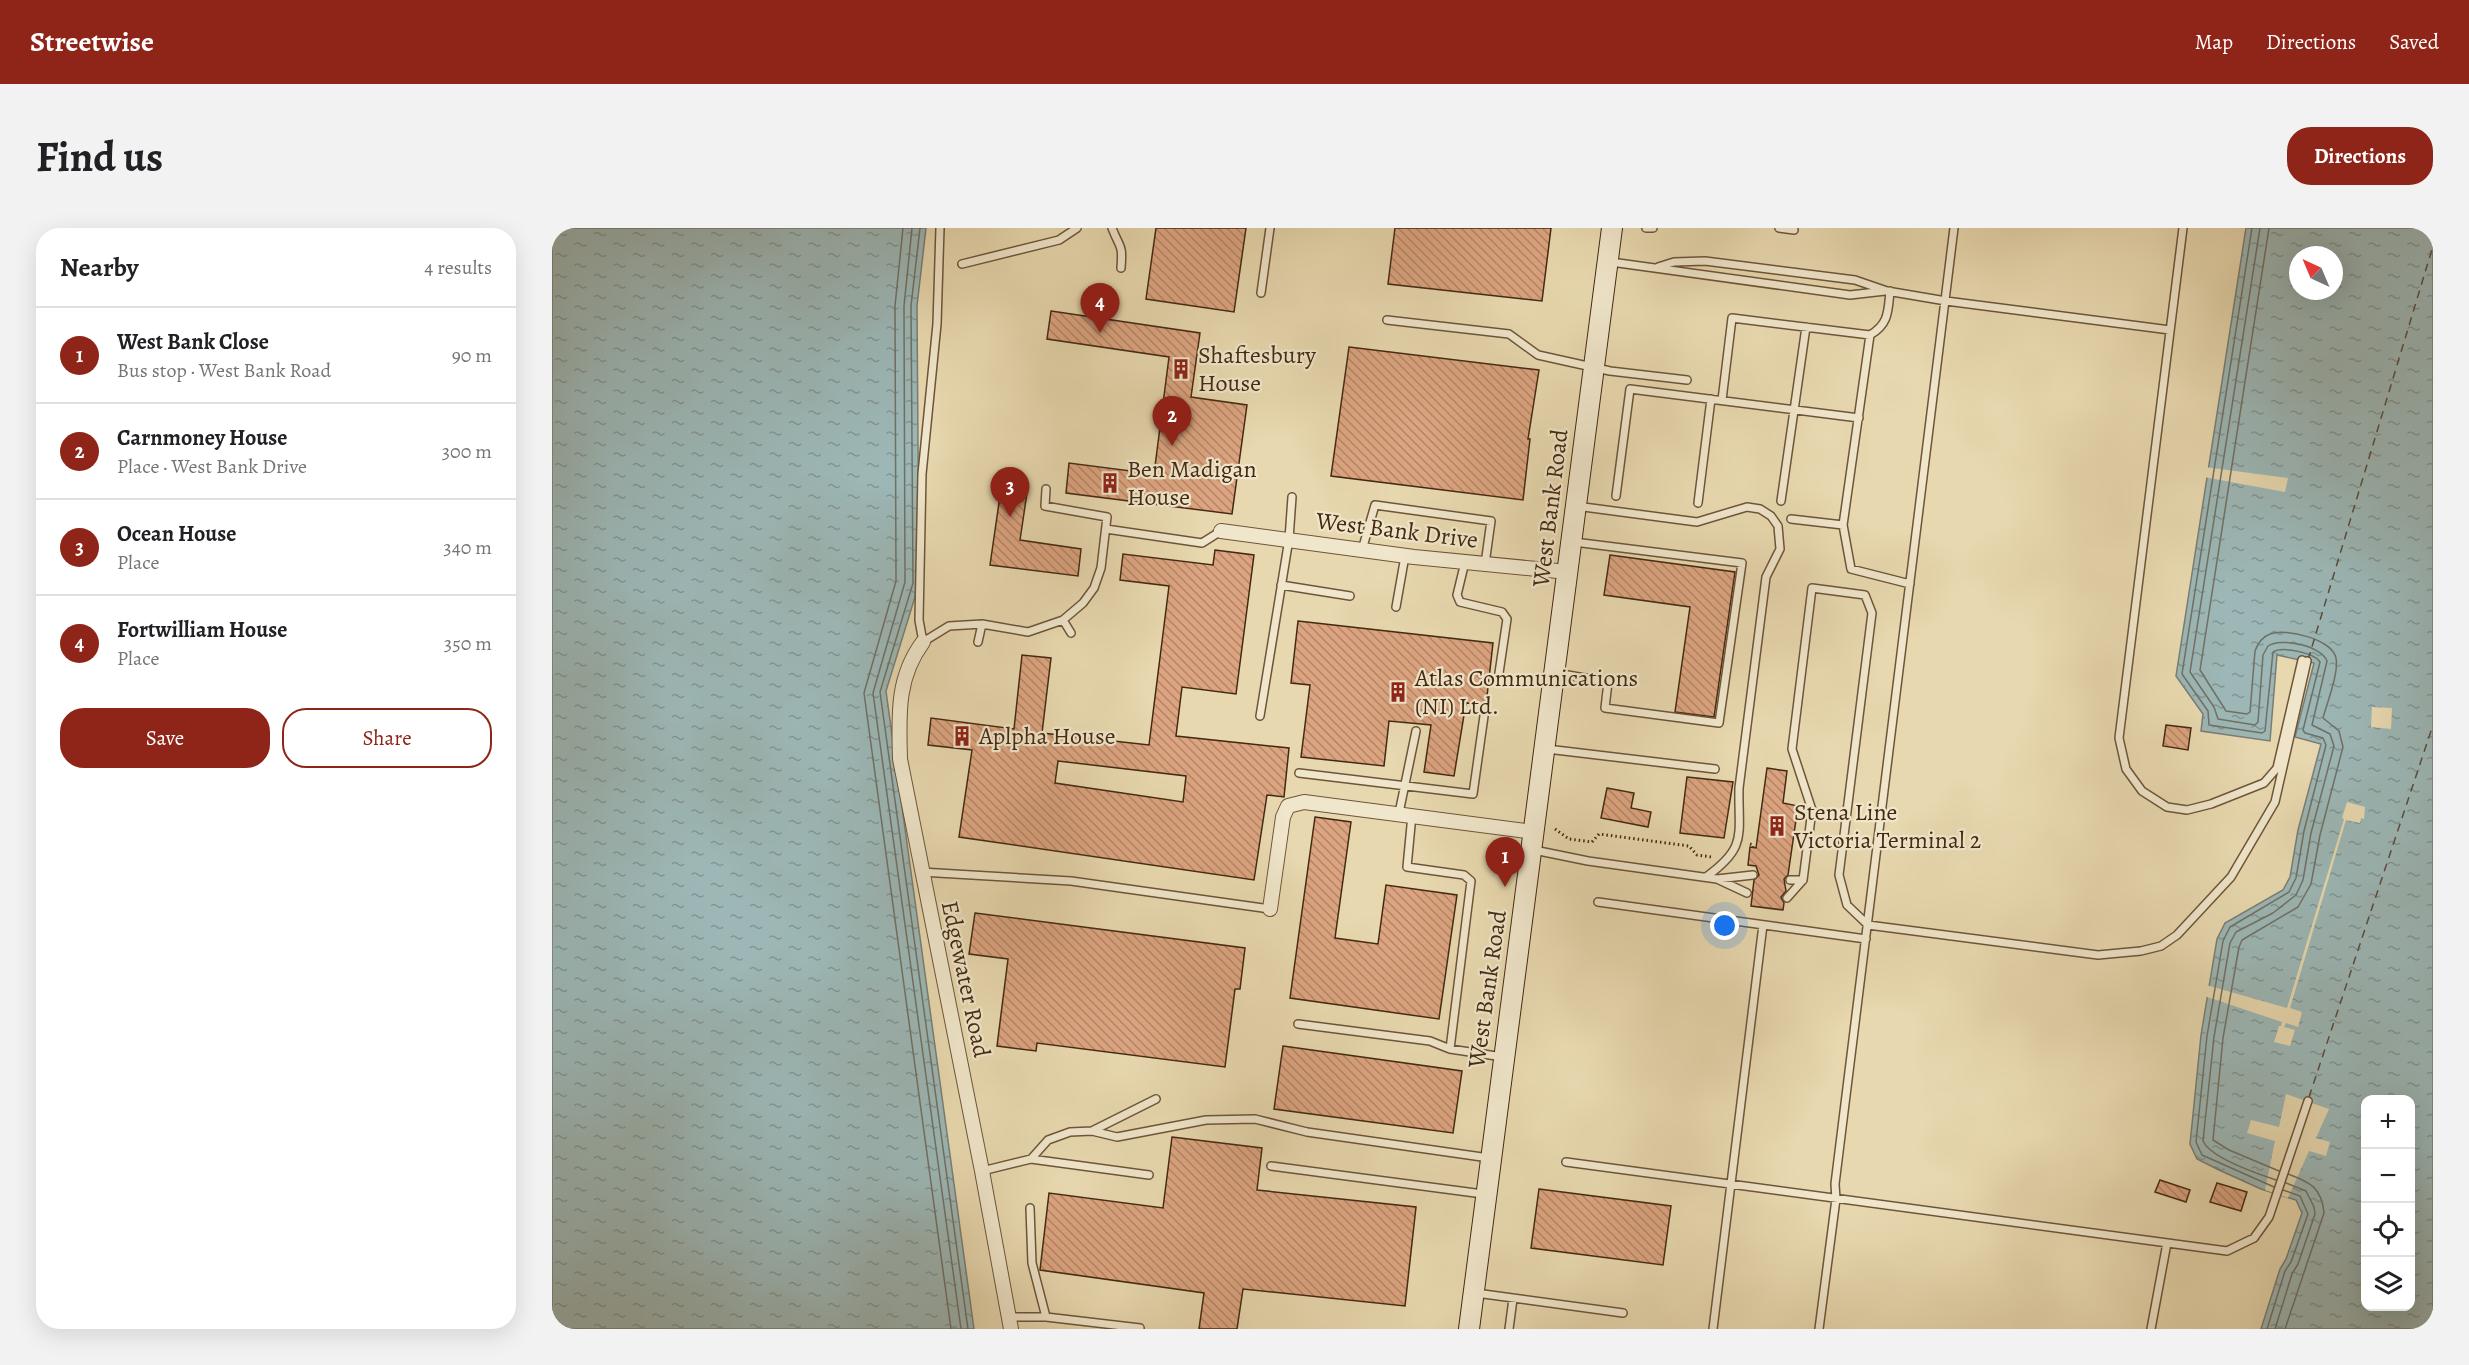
<!DOCTYPE html>
<meta charset="utf-8">
<style>
:root{--surface:#fff;--page:#f2f2f2;--text:#202124;--muted:#757577;--line:#e0e0e0;--accent:#8f2418}
body{margin:0;font-family:Alegreya,serif;background:var(--page);color:var(--text)}
.controls{position:absolute;right:18px;bottom:18px;display:grid;overflow:hidden;border-radius:12px;box-shadow:0 6px 24px #0002}
.controls button{width:54px;height:54px;display:grid;place-items:center;padding:0;border:0;border-bottom:2px solid var(--line);background:var(--surface);color:var(--text);font:30px sans-serif}
.compass{position:absolute;left:1737px;top:18px;width:54px;height:54px;border-radius:50%;background:var(--surface);box-shadow:0 6px 24px #0002;rotate:316deg}
.you{position:absolute;left:1173px;top:698px;width:21px;height:21px;margin:-15px;border:4px solid #fff;border-radius:50%;background:#1a73e8;box-shadow:0 0 0 9px #1a73e833}
.badge{display:grid;place-items:center;width:39px;height:39px;border-radius:50%;background:var(--accent);color:#fff;font-size:20px;font-weight:700}
.pin{position:absolute;translate:-50% -50px;filter:drop-shadow(0 2px 3px #0008)}
.pin::after{content:'';position:absolute;top:32px;width:21px;height:18px;background:inherit;clip-path:polygon(0 0,100% 0,50% 100%)}
.list{margin:0;padding:0;list-style:none}
h2{display:flex;justify-content:space-between;align-items:center;height:78px;margin:0;padding:0 24px;font-size:26px}
h2 small{font-size:20px;font-weight:400;color:var(--muted)}
.list li{display:grid;grid-template-columns:39px 1fr auto;gap:18px;align-items:center;box-sizing:border-box;height:96px;padding:0 24px;border-top:2px solid var(--line)}
.list b{display:block;font-size:22px;white-space:nowrap}
.list p{margin:0;font-size:20px;white-space:nowrap;color:var(--muted)}
.list em{font-size:20px;font-style:normal;color:var(--muted)}
.actions{display:flex;gap:12px;padding:18px 24px}
.actions a{flex:1;padding:14px 0;border:2px solid var(--accent);border-radius:24px;text-align:center;font-size:21px;color:var(--accent)}
.actions .main{background:var(--accent);color:#fff}
.icon{flex:none;width:33px;height:33px;fill:none;stroke:currentColor;stroke-width:2;stroke-linecap:round;stroke-linejoin:round}
.map{position:relative;flex:none;width:1881px;height:1101px;overflow:hidden;border-radius:24px}
header{display:flex;align-items:center;gap:36px;box-sizing:border-box;height:84px;padding:0 30px;background:var(--accent);color:#fff}
header strong{font-size:28px}
nav{display:flex;gap:33px;margin-inline-start:auto;font-size:21px}
.intro{display:flex;align-items:center;justify-content:space-between;box-sizing:border-box;height:144px;padding:0 36px}
h1{margin:0;font-size:42px}
.button{padding:15px 27px;border-radius:24px;background:var(--accent);color:#fff;font-size:21px;font-weight:700}
main{display:flex;gap:36px;padding:0 36px}
aside{flex:1;background:var(--surface);border-radius:24px;box-shadow:0 6px 24px #0002}
.map>svg:first-child{display:block}
.water{fill:url(#water-ripples);stroke:#797e74;stroke-width:1.5;fill-rule:evenodd}
.pier{fill:#e8d8af}
.lines{fill:none;stroke-linecap:round;stroke-linejoin:round}
.shore{stroke:#707064;stroke-width:1.5}
.ferry{stroke:#5a4c3b;stroke-width:1.5;stroke-dasharray:8 6;stroke-linecap:butt}
.building{fill:url(#building-back-hatch);stroke:#442912;stroke-width:1.5;fill-rule:evenodd}
.lane-casing{stroke:#6d5539;stroke-width:10}
.street-casing{stroke:#6d5539;stroke-width:16}
.secondary-casing{stroke:#442912;stroke-width:22}
.path{stroke:#442912;stroke-width:3;stroke-dasharray:1.5 3;stroke-linecap:butt}
.lane{stroke:#f0e6cb;stroke-width:7}
.street{stroke:#f0e6cb;stroke-width:14}
.secondary{stroke:#f0e6cb;stroke-width:20}
.labels{text-anchor:middle;dominant-baseline:central;stroke-width:4.5;stroke-linejoin:round;paint-order:stroke}
.poi-label{font-size:24px;fill:#442912;stroke:#f0e6cb;text-anchor:start}
.street-label{font-size:24px;fill:#442912;stroke:#f0e6cb}
</style>
<header>
<strong>Streetwise</strong>
<nav><a>Map</a><a>Directions</a><a>Saved</a></nav>
</header>
<div class="intro"><h1>Find us</h1><a class="button">Directions</a></div>
<main>
<aside>
<h2>Nearby<small>4 results</small></h2>
<ul class="list">
<li><span class="badge">1</span><div><b>West Bank Close</b><p>Bus stop · West Bank Road</p></div><em>90 m</em></li>
<li><span class="badge">2</span><div><b>Carnmoney House</b><p>Place · West Bank Drive</p></div><em>300 m</em></li>
<li><span class="badge">3</span><div><b>Ocean House</b><p>Place</p></div><em>340 m</em></li>
<li><span class="badge">4</span><div><b>Fortwilliam House</b><p>Place</p></div><em>350 m</em></li>
</ul>
<div class="actions"><a class="main">Save</a><a>Share</a></div>
</aside>
<div class="map">
<svg width="1881" height="1101" viewBox="0 0 1881 1101">
<defs>
<pattern id="water-ripples" width="26" height="14" patternUnits="userSpaceOnUse" patternTransform="scale(1.5)"><rect width="26" height="14" fill="#9cb7b6"/><path d="M2 4q2-2 4 0t4 0M15 11q2-2 4 0t4 0" fill="none" stroke="#819593"/></pattern>
<pattern id="building-back-hatch" width="6" height="6" patternUnits="userSpaceOnUse" patternTransform="scale(1.5)"><rect width="6" height="6" fill="#dca480"/><path d="M-1 5l2 2M0 0l6 6M5-1l2 2" fill="none" stroke="#b48667"/></pattern>
</defs>
<rect width="100%" height="100%" fill="#e8d8af"/>
<filter id="stains"><feTurbulence type="fractalNoise" baseFrequency=".00333" numOctaves="4"/><feColorMatrix values="0 0 0 0 .2 0 0 0 0 .09 0 0 0 0 .02 0 0 0 .5 -.17"/></filter>
<radialGradient id="worn" r=".72"><stop offset=".6" stop-color="#630" stop-opacity="0"/><stop offset="1" stop-color="#630" stop-opacity=".3"/></radialGradient>
<path class="water" d="M 0,0 L 374,0 L 365,78 L 367,356 L 334,463 L 422,1101 L 0,1101 Z
M 1694,0 L 1881,0 L 1881,1101 L 1709,1101 L 1728,1041 L 1734,1031 L 1750,985 L 1744,972 L 1709,961 L 1667,942 L 1645,931 L 1638,916 L 1649,807 L 1665,711 L 1673,695 L 1731,662 L 1738,649 L 1746,602 L 1769,516 L 1743,509 L 1762,435 L 1725,427 L 1718,513 L 1649,503 L 1651,486 L 1624,448 ZM 1746,27 L 1782,27 L 1782,63 L 1746,63 ZM 1814,872 L 1858,872 L 1858,1078 L 1814,1078 Z"/>
<path class="pier" d="M 1653,239 L 1736,250 L 1733,264 L 1652,249 Z
M 1820,479 L 1840,480 L 1839,501 L 1819,499 Z
M 1795,574 L 1813,579 L 1812,591 L 1809,590 L 1808,595 L 1794,592 L 1738,780 L 1750,784 L 1746,799 L 1734,795 L 1732,799 L 1743,802 L 1738,818 L 1722,814 L 1727,798 L 1729,798 L 1730,794 L 1652,768 L 1654,757 L 1735,780 L 1792,591 L 1790,590 Z
M 1734,866 L 1777,881 L 1764,910 L 1778,914 L 1774,928 L 1757,923 L 1736,970 L 1713,962 L 1723,913 L 1695,905 L 1699,892 L 1727,899 Z"/>
<g class="lines">
<path class="shore" d="M 351,0 L 343,78 L 344,353 L 312,465 L 399,1101
M 360,0 L 352,78 L 353,354 L 321,465 L 409,1101
M 368,0 L 359,78 L 361,355 L 328,464 L 416,1101
M 1700,0 L 1630,446 L 1656,483 L 1657,497 L 1710,505 L 1713,503 L 1721,424 C 1730,418 1763,425 1768,434 L 1751,502 L 1753,505 L 1771,510 L 1774,517 L 1752,603 L 1744,650 L 1737,664 L 1678,699 L 1671,713 L 1655,808 L 1644,914 L 1650,927 L 1722,959
M 1708,0 L 1638,444 L 1662,479 L 1666,491 L 1703,497 L 1706,494 L 1711,427 L 1716,418 C 1729,409 1770,418 1775,433 L 1760,497 L 1778,506 L 1782,518 L 1759,605 L 1751,652 L 1744,667 L 1721,685 L 1684,704 L 1678,715 L 1662,809 L 1651,913 C 1658,930 1706,946 1724,952
M 1717,0 L 1648,442 L 1674,483 L 1695,486 L 1698,484 L 1703,423 C 1706,415 1710,409 1718,406 C 1734,400 1780,411 1784,430 C 1787,445 1775,475 1771,490 L 1787,503 L 1791,519 L 1768,607 L 1759,656 L 1746,679 L 1690,712 L 1687,719 L 1671,810 L 1661,912 L 1677,922 L 1727,943
M 1715,1101 L 1733,1043 L 1739,1034 L 1756,986 L 1748,968 L 1731,962
M 1723,1101 L 1740,1046 L 1746,1036 L 1763,986 L 1762,979 L 1754,963 L 1734,955
M 1733,1101 L 1772,985 C 1770,960 1758,954 1736,946"/>
<path class="ferry" d="M 1756,432 L 1881,18
M 1757,869 L 1881,497"/>
</g>
<path class="building" d="M 604,0 L 694,0 L 682,84 L 594,71 Z
M 843,0 L 999,0 L 990,73 L 836,56 Z
M 499,83 L 648,105 L 639,169 L 695,177 L 680,286 L 514,265 L 517,235 L 602,246 L 617,129 L 495,111 Z
M 797,119 L 987,142 L 976,211 L 978,211 L 971,272 L 779,248 Z
M 449,261 L 475,265 L 468,312 L 529,321 L 526,348 L 438,337 Z
M 663,322 L 702,327 L 684,466 L 630,459 L 624,508 L 737,520 L 732,569 L 715,567 L 702,652 L 407,609 L 420,522 L 376,517 L 379,490 L 462,501 L 470,427 L 499,430 L 490,505 L 597,517 L 617,358 L 568,352 L 571,326 L 661,337 ZM 506,533 L 634,548 L 631,574 L 503,555 Z
M 1058,327 L 1183,344 L 1162,489 L 1123,484 L 1138,379 L 1052,367 Z
M 746,393 L 941,415 L 934,477 L 914,475 L 902,548 L 872,544 L 879,497 L 837,493 L 832,538 L 749,529 L 758,457 L 739,455 Z
M 1614,497 L 1639,500 L 1636,522 L 1611,518 Z
M 1215,540 L 1235,543 L 1231,575 L 1246,578 L 1236,647 L 1232,651 L 1234,663 L 1229,669 L 1232,675 L 1231,682 L 1199,678 L 1202,652 L 1207,647 L 1204,638 L 1196,637 L 1198,619 L 1204,620 Z
M 1135,549 L 1181,554 L 1172,610 L 1128,605 Z
M 1055,560 L 1082,565 L 1079,580 L 1099,584 L 1096,599 L 1049,590 Z
M 763,589 L 799,594 L 783,710 L 826,716 L 834,657 L 905,667 L 887,791 L 738,770 Z
M 423,685 L 693,720 L 688,761 L 683,761 L 673,839 L 485,815 L 484,823 L 445,818 L 456,731 L 417,726 Z
M 731,818 L 910,843 L 901,905 L 722,881 Z
M 620,909 L 710,920 L 705,962 L 864,979 L 853,1078 L 691,1061 L 685,1101 L 647,1101 L 652,1065 L 488,1042 L 497,965 L 611,980 Z
M 1608,952 L 1638,962 L 1634,974 L 1603,964 Z
M 1665,955 L 1695,964 L 1689,983 L 1658,974 Z
M 987,961 L 1119,978 L 1111,1037 L 979,1020 Z"/>
<g class="lines">
<g class="lane-casing">
<path id="lane" d="M 388,0 L 385,96 L 370,246 L 367,392 L 371,414 L 397,398 L 430,396 L 476,404 L 511,392 L 531,375 L 542,360 L 549,340 L 555,289 L 493,278 L 494,261
M 560,0 C 568,21 571,15 569,40
M 1094,0 L 1101,0
M 1227,0 L 1242,2
M 1631,0 L 1567,510 L 1574,541 L 1590,563 L 1615,579 L 1635,582 L 1659,576 L 1712,555 L 1725,540 L 1750,432
M 1059,34 L 1298,67 L 1333,63
M 410,36 L 507,12 L 525,0
M 1106,39 L 1122,34 L 1153,33 L 1303,52 L 1335,63 L 1394,73 L 1618,102
M 1338,63 C 1336,83 1337,96 1318,107 L 1291,297 L 1299,341 L 1358,356
M 709,65 L 718,0
M 835,92 L 957,106 L 986,127 L 1058,143 L 1135,152
M 1170,172 L 1180,90 L 1318,107
M 1064,268 L 1078,161 L 1307,190
M 1229,273 L 1254,99
M 1146,275 L 1159,171
M 1024,278 L 1145,294 L 1195,279 L 1208,281 L 1219,288 L 1226,298 L 1228,321 L 1214,349 L 1187,560 C 1186,607 1196,619 1154,649
M 1239,291 L 1291,297
M 554,301 L 650,315 L 669,303
M 810,322 L 823,277 L 939,293 L 933,336
M 913,334 L 905,367 L 908,374 L 950,384 L 955,391 L 947,445
M 729,357 L 798,368
M 844,379 L 853,328
M 511,392 L 519,405
M 426,414 L 430,396
M 1004,445 L 1056,454 L 1053,480 L 1167,495 L 1190,335 L 1022,314
M 708,488 L 737,311 L 740,269
M 995,521 L 1163,541
M 747,545 L 921,566 L 932,488
M 847,585 L 864,503
M 860,587 L 855,639 L 912,647 L 919,653 L 898,821
M 982,622 L 1036,633 L 1165,651 L 1201,647
M 369,644 L 519,653 L 718,681
M 1165,651 L 1195,665
M 1238,652 L 1251,652
M 1235,670 L 1251,652 L 1260,582 L 1240,521 L 1260,360 L 1313,367 L 1320,385 L 1287,647 L 1295,677 L 1316,697 L 1546,727 L 1589,723 L 1609,718 L 1625,707 L 1679,649 L 1723,574 L 1755,433
M 1046,674 L 1314,711
M 746,796 L 878,813 L 898,821 L 951,829
M 540,903 L 604,871
M 479,931 L 496,912 L 518,904 L 540,903 L 565,909 L 654,892 L 703,891 L 755,904 L 937,930
M 1014,934 L 1675,1023 L 1702,1010 L 1717,989 L 1756,873
M 719,938 L 931,966
M 430,943 L 479,931 L 597,947
M 924,1065 L 1071,1085
M 458,1089 L 494,1089 L 480,1035 L 478,980
M 494,1089 L 588,1100
M 957,1101 L 961,1071
M 1161,1101 L 1211,697
M 1267,1101 L 1284,971 L 1283,956 L 1402,0
M 1599,1101 L 1615,1015"/>
</g>
<g class="street-casing">
<path id="street" d="M 669,303 L 862,329 L 1016,344
M 371,414 C 344,450 347,489 348,531 L 430,943 L 459,1101
M 718,681 L 731,589 L 736,578 L 752,574 L 982,604"/>
</g>
<g class="secondary-casing">
<path id="secondary" d="M 917,1101 L 1060,0"/>
</g>
<path class="path" d="M 1003,601 L 1017,611 L 1040,614 L 1047,606 L 1137,618 L 1145,627 L 1160,629
M 1198,616 L 1201,617 L 1201,619"/>
<use href="#lane" class="lane"/>
<use href="#street" class="street"/>
<use href="#secondary" class="secondary"/>
</g>
<defs>
<g id="building-bare" transform="scale(1.62)"><path d="M-4-6H4V6H1V3H-1V6H-4ZM-2.5-4.3h1.7v1.8h-1.7ZM.8-4.3h1.7v1.8H.8ZM-2.5-1h1.7V.8h-1.7ZM.8-1h1.7V.8H.8Z" fill="#8f2418" stroke="#f0e6cb" stroke-width="2.5" paint-order="stroke"/></g>
</defs>
<g fill-rule="evenodd">
<use href="#building-bare" x="629" y="141"/>
<use href="#building-bare" x="558" y="255"/>
<use href="#building-bare" x="846" y="464"/>
<use href="#building-bare" x="410" y="508"/>
<use href="#building-bare" x="1225" y="598"/>
</g>
<g class="labels">
<g class="poi-label">
<text x="646" y="127">Shaftesbury<tspan x="646" dy="28">House</tspan></text>
<text x="575" y="241">Ben Madigan<tspan x="575" dy="28">House</tspan></text>
<text x="863" y="450">Atlas Communications<tspan x="863" dy="28">(NI) Ltd.</tspan></text>
<text x="427" y="508">Aplpha House</text>
<text x="1242" y="584">Stena Line<tspan x="1242" dy="28">Victoria Terminal 2</tspan></text>
</g>
<g class="street-label">
<text transform="translate(998 280) rotate(-83)">West Bank Road</text>
<text transform="translate(845 302) rotate(7)">West Bank Drive</text>
<text transform="translate(414 751) rotate(78)">Edgewater Road</text>
<text transform="translate(935 761) rotate(-82)">West Bank Road</text>
</g>
</g>
<rect width="100%" height="100%" filter="url(#stains)"/>
<rect width="100%" height="100%" fill="url(#worn)"/>
</svg>
<div class="controls">
<button>+</button>
<button>−</button>
<button><svg class="icon" aria-label="locate" viewBox="0 0 24 24"><circle cx="12" cy="12" r="6"/><path d="M12 2v4M12 18v4M2 12h4M18 12h4"/></svg></button>
<button><svg class="icon" aria-label="layers" viewBox="0 0 24 24"><path d="M12 4l9 5-9 5-9-5zM3 14l9 5 9-5"/></svg></button>
</div>
<svg class="compass" viewBox="-18 -18 36 36"><path d="M0-13l5 13h-10z" fill="#e53935"/><path d="M0 13l5-13h-10z" fill="#757577"/></svg>
<div class="you"></div>
<div class="pin badge" style="left:953px;top:659px">1</div>
<div class="pin badge" style="left:620px;top:218px">2</div>
<div class="pin badge" style="left:458px;top:289px">3</div>
<div class="pin badge" style="left:548px;top:105px">4</div>
</div>
</main>
